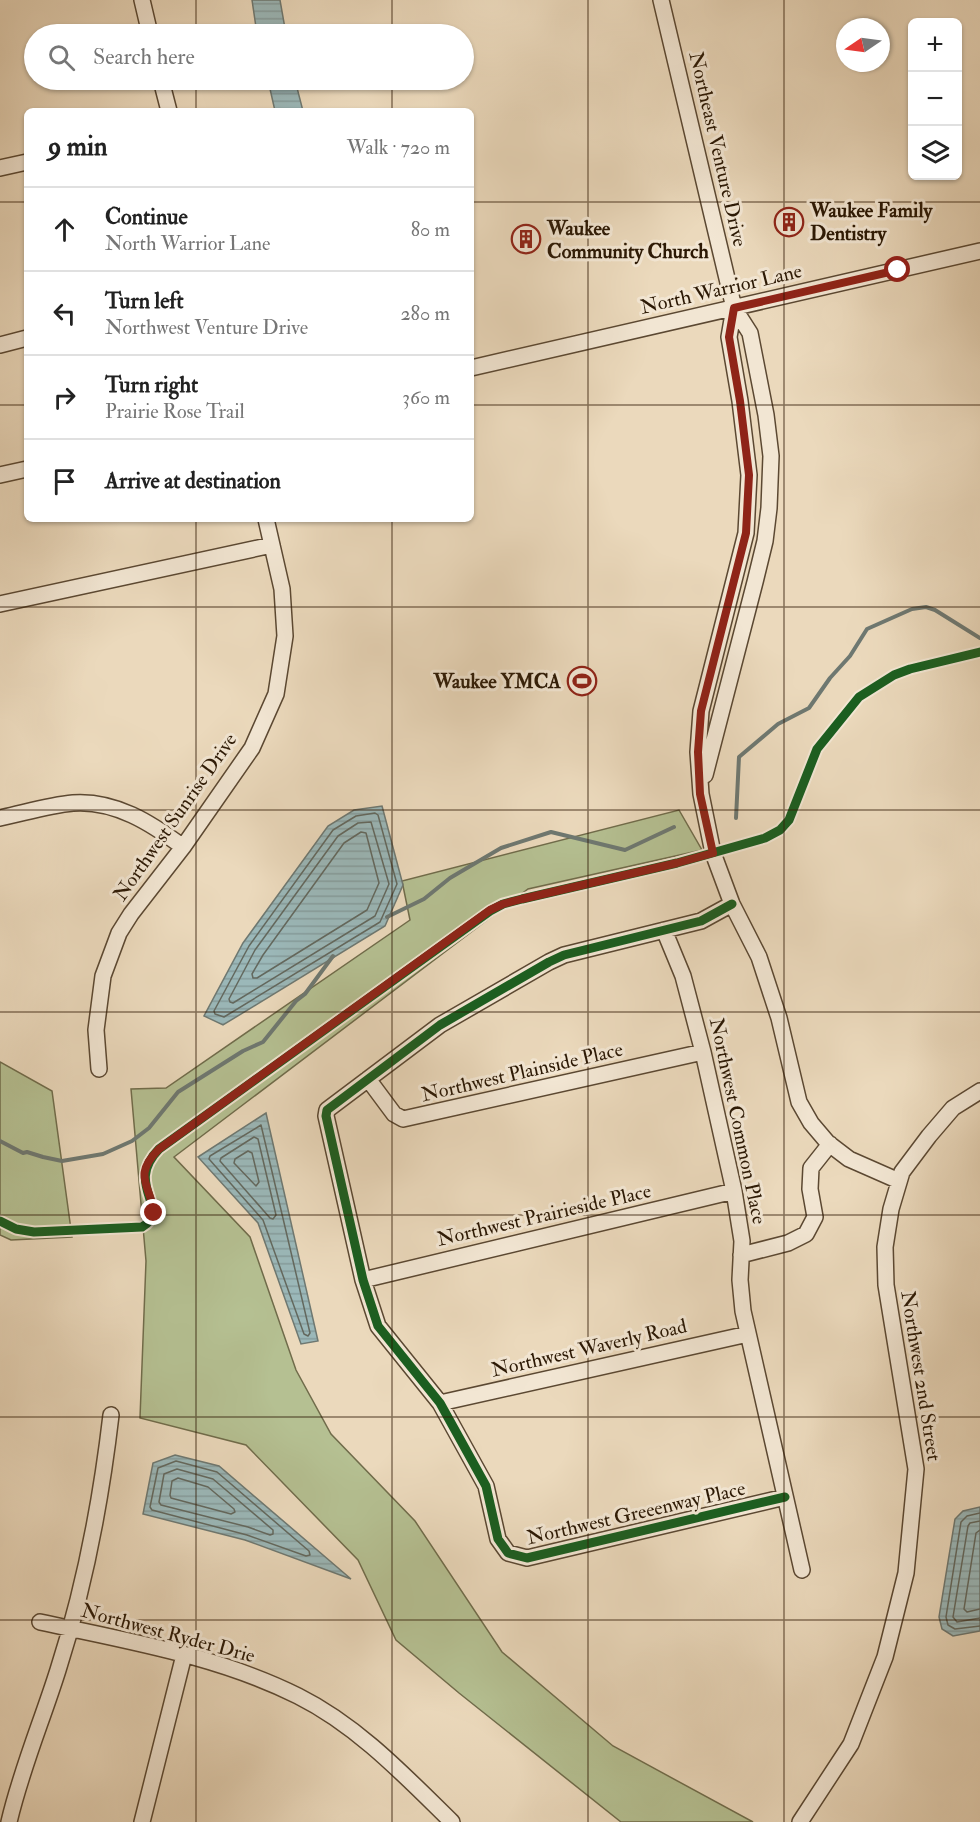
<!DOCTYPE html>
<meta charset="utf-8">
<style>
:root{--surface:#fff;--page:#f6f6f6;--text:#222;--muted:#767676;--line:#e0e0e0}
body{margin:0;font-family:"IM FELL Double Pica",serif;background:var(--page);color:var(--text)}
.controls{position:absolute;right:18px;top:18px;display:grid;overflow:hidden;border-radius:9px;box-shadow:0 2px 4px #0004}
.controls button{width:54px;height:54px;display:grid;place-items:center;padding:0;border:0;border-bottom:2px solid var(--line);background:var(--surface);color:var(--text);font:30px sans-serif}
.compass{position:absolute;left:836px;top:18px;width:54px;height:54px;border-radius:50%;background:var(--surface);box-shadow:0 2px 4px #0004;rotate:257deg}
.stop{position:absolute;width:18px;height:18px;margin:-14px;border:4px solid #8f2418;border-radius:50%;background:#fff}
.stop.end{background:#8f2418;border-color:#fff;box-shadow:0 2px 6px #0008}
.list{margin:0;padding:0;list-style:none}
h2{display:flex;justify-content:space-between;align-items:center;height:78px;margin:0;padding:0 24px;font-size:26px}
h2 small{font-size:20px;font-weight:400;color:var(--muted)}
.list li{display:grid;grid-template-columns:39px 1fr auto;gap:18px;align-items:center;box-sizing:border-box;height:84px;padding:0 24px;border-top:2px solid var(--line)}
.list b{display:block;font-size:22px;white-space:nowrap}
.list p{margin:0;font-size:20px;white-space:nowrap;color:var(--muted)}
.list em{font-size:20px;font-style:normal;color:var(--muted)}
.icon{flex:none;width:33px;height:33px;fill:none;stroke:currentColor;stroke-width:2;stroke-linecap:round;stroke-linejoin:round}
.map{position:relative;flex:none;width:980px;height:1822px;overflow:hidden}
.search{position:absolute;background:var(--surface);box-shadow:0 2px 4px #0004;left:24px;top:24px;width:450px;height:66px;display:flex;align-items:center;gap:15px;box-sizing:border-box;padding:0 21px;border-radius:33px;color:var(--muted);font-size:22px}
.panel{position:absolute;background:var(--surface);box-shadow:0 2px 4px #0004;left:24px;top:108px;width:450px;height:414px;border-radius:9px}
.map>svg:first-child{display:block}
.park{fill:#b5c092;stroke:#706c4b;stroke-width:1.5}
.water{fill:url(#water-rules);stroke:#6e7871;stroke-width:1.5}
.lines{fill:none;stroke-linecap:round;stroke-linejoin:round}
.shore{stroke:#63685e;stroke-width:1.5}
.stream{stroke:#6e7871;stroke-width:4}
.minor-casing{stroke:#5b4832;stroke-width:18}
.minor{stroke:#f2e6d3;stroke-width:15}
.cycleway-casing{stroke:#f2e6d3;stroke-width:13}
.cycleway{stroke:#1b5e20;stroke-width:9}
.route{stroke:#8f2418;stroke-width:8}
.grid{fill:none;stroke:#2b1804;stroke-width:1.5;stroke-opacity:0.55}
.labels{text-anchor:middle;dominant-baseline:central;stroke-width:6;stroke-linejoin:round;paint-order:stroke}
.street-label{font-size:20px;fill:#2b1804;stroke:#f2e6d3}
.poi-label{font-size:20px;font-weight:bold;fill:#2b1804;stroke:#f2e6d3;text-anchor:start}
</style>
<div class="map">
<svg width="980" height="1822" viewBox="0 0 980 1822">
<defs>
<pattern id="water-rules" width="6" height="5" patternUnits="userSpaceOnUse" patternTransform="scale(1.5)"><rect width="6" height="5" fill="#9bb8b9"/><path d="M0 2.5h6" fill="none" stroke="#869d9d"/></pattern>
</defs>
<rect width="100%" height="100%" fill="#ebd9bc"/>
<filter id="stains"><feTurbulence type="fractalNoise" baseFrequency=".00333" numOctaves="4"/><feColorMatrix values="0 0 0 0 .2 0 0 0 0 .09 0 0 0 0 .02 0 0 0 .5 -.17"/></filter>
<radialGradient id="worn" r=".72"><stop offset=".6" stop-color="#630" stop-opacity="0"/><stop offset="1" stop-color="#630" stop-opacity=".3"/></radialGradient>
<path class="park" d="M 679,810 L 702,850 L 528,889 L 174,1157 L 250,1237 L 296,1370 L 331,1434 L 415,1521 L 502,1652 L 613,1746 L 753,1822 L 621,1822 L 459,1693 L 396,1640 L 358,1560 L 246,1445 L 140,1418 L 146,1261 L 131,1089 L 166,1088 L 410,920 L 402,881 Z
M 0,1062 L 52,1091 L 72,1237 L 11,1240 L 0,1235 Z"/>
<path class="water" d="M 252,0 L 280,0 L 286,34 L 257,34 Z
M 268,80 L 295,80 L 303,111 L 275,111 Z
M 382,806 L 403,885 L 385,926 L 223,1025 L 204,1016 L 243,943 L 328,826 L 354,810 Z
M 266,1113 L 318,1341 L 301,1344 L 258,1223 L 198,1157 Z
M 175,1455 L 219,1466 L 351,1579 L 245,1540 L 143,1514 L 153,1463 Z
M 980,1507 L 980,1631 L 953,1636 L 942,1629 L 939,1617 L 955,1519 L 963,1511 Z"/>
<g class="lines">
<path class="shore" d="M 375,813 L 378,815 L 397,884 L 380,922 L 224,1017 L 215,1014 L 214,1011 L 249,946 L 333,830 L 356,816 Z
M 371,822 L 389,884 L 375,916 L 233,1003 L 230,1002 L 229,999 L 255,950 L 338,836 L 358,823 Z
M 361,832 L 366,833 L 379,883 L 367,910 L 257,978 L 253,978 L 252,974 L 263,955 L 344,843 Z
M 261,1125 L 310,1333 L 308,1336 L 304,1334 L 263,1220 L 209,1159 L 210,1156 Z
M 254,1137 L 258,1139 L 276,1215 L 273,1219 L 270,1218 L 220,1161 L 221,1158 Z
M 248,1151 L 252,1153 L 259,1182 L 256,1186 L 234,1163 L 235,1159 Z
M 176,1461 L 217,1472 L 309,1551 L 310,1555 L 306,1556 L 247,1535 L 152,1510 L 150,1507 L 158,1468 Z
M 177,1469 L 213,1479 L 273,1530 L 273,1534 L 270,1535 L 248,1527 L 161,1505 L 159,1502 L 164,1474 Z
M 178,1478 L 208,1487 L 234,1509 L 235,1512 L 231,1514 L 171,1498 L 170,1495 L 172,1481 Z
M 980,1513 L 967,1516 L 961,1522 L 946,1617 L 948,1625 L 955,1629 L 980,1626
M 980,1521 L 970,1523 L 968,1526 L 953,1617 L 957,1622 L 980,1618
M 980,1530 L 976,1533 L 964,1609 L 967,1612 L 980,1609"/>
<path class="stream" d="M 736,818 L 739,757 L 778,724 L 809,708 L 830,678 L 850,656 L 867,629 L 912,609 L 926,607 L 935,610 L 980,638
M 387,917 L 424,899 L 450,878 L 501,848 L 551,832 L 625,850 L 674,827
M 0,1141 L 23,1153 L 27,1152 L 43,1157 L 62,1161 L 103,1154 L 132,1141 L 149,1128 L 178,1092 L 243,1051 L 263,1042 L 296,1001 L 305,994 L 333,956"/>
<g class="minor-casing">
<path id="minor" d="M 142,0 L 150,34
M 661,0 L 734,308 L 750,333 L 766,415 L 771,456 L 769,508 L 765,541 L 755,582 L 705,775
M 161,80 L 169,111
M 0,168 L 27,162
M 734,308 L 729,337 L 740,401 L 749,475 L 746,533 L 701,711 L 698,752 L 701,794 L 713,853 L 732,904 L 759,957 L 779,1018 L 799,1102 L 811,1123 L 828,1143 L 849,1159 L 899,1181
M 0,345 L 27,338
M 471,368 L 980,251
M 0,475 L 27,469
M 0,604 L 272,545
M 0,818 C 24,813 49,805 73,803 C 115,800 151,823 183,847
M 732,904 L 701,921 L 564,955 L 549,962 L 440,1025 L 327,1110 L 326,1116 L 363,1280 L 378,1326 L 440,1403 L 486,1486 L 498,1539 L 508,1553 L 527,1558 L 785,1497
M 664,930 L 683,976 L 703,1052 L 734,1191 L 742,1241 L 740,1280 L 743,1311 L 802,1570
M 99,1069 L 96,1030 L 103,976 L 119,933 L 131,914 L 183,847 L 252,748 L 276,694 L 285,636 L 282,589 L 266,519
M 368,1079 L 394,1114 L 403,1119 L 703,1052
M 741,1255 L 788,1243 L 806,1234 L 815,1217 L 810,1189 L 811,1168 L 830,1144
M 363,1280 L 734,1191
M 440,1403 L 748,1334
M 40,1622 C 127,1641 218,1656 298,1696 C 358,1726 405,1776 452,1822
M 9,1822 C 21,1770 42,1721 58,1670 C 85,1586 101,1501 111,1415
M 142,1822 L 184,1655
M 800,1822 L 851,1744 L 885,1657 L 906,1573 L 916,1469 L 886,1285 L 885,1247 L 891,1209 L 902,1172 L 929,1136 L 953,1108 L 980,1091"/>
</g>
<use href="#minor" class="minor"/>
<g class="cycleway-casing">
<path id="cycleway" d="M 732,904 L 701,921 L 564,955 L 549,962 L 440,1025 L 327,1110 L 326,1116 L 363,1280 L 378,1326 L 440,1403 L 486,1486 L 498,1539 L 508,1553 L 527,1558 L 785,1497
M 0,1221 L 16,1229 L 34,1232 L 142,1227 C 173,1209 123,1186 159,1149 L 490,911 L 503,904 L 522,899 L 677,863 L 765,838 L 780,830 L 789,820 L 817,749 L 859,697 L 894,675 L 910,669 L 980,652"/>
</g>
<use href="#cycleway" class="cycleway"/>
</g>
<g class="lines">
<path class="route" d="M 154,1213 C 150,1184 132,1176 159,1149 L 490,910 L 503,904 L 522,899 L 677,863 L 713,853 L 700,794 L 698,752 L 701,711 L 746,533 L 749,475 L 740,401 L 729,337 L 734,308 L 898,270"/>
</g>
<path class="grid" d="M 196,0 L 196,34M 392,0 L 392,34M 588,0 L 588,1822M 784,0 L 784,1822M 196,80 L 196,111M 392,80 L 392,111M 0,202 L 27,202M 471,202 L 980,202M 0,405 L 27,405M 471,405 L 980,405M 196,519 L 196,1822M 392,519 L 392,1822M 0,607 L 980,607M 0,810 L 980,810M 0,1012 L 980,1012M 0,1215 L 980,1215M 0,1417 L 980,1417M 0,1620 L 980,1620"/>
<defs>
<g id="building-ring" transform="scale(1.5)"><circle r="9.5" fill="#f2e6d3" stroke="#8f2418" stroke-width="1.5"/><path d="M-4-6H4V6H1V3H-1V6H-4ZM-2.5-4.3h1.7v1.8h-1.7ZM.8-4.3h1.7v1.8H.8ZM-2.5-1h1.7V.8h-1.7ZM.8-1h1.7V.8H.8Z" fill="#8f2418"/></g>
<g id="stadium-ring" transform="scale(1.5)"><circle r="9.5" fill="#f2e6d3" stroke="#8f2418" stroke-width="1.5"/><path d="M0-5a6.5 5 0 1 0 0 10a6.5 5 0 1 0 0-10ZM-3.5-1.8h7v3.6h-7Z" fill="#8f2418"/></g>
</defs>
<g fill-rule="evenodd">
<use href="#building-ring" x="789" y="222"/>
<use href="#building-ring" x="526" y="239"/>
<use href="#stadium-ring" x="582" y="681"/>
</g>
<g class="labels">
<g class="street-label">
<text transform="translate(718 149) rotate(77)">Northeast Venture Drive</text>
<text transform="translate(721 289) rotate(-13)">North Warrior Lane</text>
<text transform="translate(175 817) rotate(-55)">Northwest Sunrise Drive</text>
<text transform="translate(522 1072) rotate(-13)">Northwest Plainside Place</text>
<text transform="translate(738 1121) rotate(78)">Northwest Common Place</text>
<text transform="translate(544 1215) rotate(-13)">Northwest Prairieside Place</text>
<text transform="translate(589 1348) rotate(-13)">Northwest Waverly Road</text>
<text transform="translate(921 1376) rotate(81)">Northwest 2nd Street</text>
<text transform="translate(636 1513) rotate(-13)">Northwest Greeenway Place</text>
<text transform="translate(168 1633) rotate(15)">Northwest Ryder Drie</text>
</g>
<g class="poi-label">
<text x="810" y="210">Waukee Family<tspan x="810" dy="23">Dentistry</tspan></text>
<text x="547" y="228">Waukee<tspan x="547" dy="23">Community Church</tspan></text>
<text x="561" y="681" text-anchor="end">Waukee YMCA</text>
</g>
</g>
<rect width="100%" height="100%" filter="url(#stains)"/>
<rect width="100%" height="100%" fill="url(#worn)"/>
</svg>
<div class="controls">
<button>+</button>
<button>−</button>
<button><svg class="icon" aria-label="layers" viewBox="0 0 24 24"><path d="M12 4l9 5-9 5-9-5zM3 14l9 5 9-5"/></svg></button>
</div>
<svg class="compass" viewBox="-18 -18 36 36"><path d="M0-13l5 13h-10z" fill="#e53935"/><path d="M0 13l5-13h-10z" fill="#767676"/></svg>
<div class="stop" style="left:898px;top:270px"></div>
<div class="stop end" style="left:154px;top:1213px"></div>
<div class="search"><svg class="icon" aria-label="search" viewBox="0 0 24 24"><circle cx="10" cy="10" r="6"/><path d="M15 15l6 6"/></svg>Search here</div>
<section class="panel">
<h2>9 min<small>Walk · 720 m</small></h2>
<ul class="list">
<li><svg class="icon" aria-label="ahead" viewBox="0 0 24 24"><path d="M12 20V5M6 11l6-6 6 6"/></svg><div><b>Continue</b><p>North Warrior Lane</p></div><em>80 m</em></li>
<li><svg class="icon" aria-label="left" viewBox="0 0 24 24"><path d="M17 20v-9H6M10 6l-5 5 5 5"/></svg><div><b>Turn left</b><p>Northwest Venture Drive</p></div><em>280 m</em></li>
<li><svg class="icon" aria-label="right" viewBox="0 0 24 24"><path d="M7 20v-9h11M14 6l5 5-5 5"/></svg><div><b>Turn right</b><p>Prairie Rose Trail</p></div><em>360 m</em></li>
<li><svg class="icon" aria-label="arrive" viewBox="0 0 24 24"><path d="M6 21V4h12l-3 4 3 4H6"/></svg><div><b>Arrive at destination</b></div></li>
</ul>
</section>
</div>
